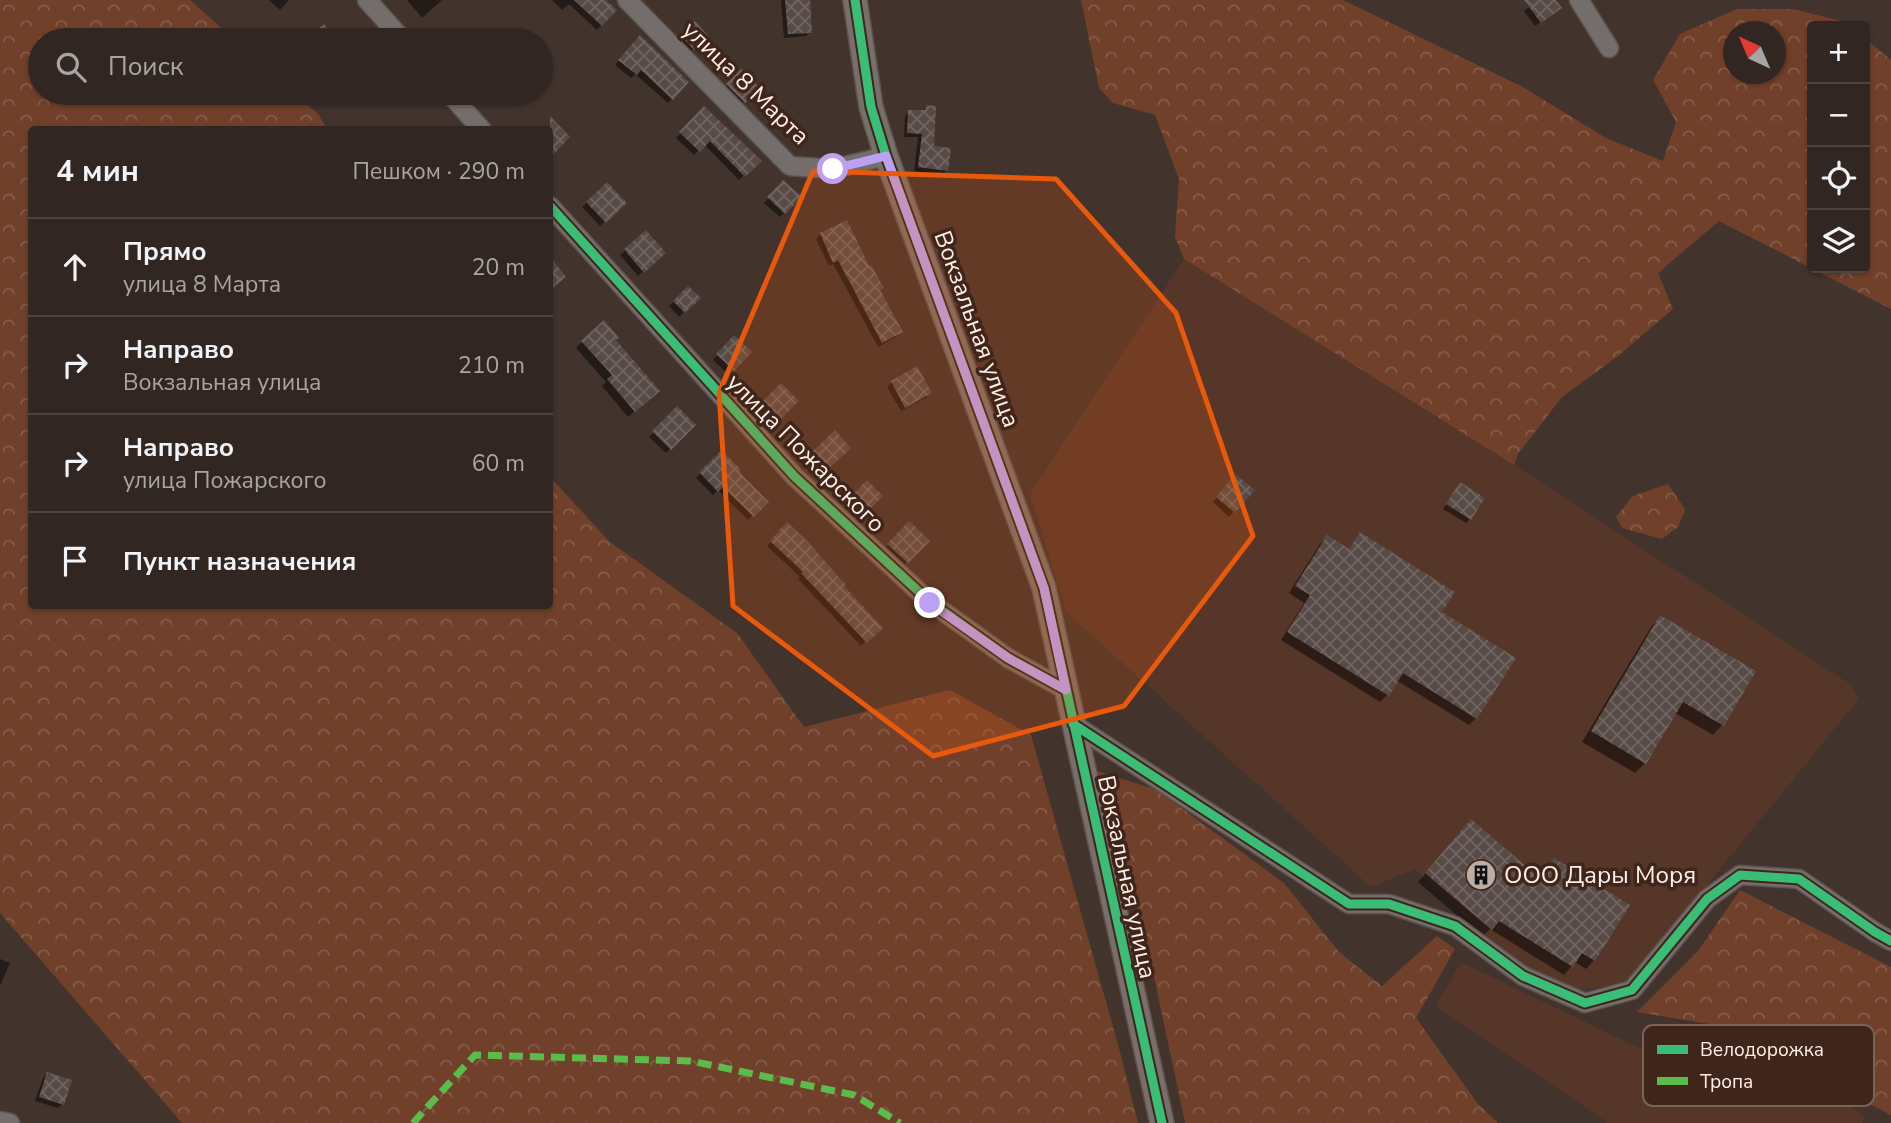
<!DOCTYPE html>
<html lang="ru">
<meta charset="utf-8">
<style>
:root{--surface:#322622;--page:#3d322f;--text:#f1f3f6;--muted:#a8a5a5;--line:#4d4340}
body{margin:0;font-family:"Nunito Sans",sans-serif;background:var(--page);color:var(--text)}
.controls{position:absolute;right:21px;top:21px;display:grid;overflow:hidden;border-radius:7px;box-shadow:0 2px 5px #0004}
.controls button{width:63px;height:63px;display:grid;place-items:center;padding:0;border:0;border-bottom:2px solid var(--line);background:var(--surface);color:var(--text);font:35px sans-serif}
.compass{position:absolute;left:1723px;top:21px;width:63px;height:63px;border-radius:50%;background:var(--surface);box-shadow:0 2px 5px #0004;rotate:316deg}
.stop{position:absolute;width:21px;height:21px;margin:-16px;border:5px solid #bca0f2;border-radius:50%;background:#fff}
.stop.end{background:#bca0f2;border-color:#fff;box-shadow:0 2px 7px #0008}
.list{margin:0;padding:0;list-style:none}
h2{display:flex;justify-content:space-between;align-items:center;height:91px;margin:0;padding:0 28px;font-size:30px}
h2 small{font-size:23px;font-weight:400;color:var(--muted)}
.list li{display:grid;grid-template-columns:46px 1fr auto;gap:21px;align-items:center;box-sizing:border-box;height:98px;padding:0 28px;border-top:2px solid var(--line)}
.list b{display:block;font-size:26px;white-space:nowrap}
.list p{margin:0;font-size:23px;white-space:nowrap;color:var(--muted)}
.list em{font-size:23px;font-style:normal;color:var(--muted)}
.icon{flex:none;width:38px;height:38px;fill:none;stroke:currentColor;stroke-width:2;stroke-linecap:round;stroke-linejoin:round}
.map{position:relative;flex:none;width:1891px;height:1123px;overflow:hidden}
.search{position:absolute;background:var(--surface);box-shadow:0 2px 5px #0004;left:28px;top:28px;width:525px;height:77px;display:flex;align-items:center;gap:18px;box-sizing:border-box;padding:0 24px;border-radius:38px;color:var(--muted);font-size:26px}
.panel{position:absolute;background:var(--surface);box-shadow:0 2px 5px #0004;left:28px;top:126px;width:525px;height:483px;border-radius:7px}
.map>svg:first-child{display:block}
.built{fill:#553629}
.forest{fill:url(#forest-crowns);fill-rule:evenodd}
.shadow{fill:#0007}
.building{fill:url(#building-cross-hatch)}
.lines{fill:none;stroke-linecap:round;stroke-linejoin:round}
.street-casing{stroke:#5e524d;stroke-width:21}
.secondary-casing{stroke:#5e524d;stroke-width:26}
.street{stroke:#736e6b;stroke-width:18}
.secondary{stroke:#786f6b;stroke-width:23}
.quiet{stroke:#5cbc4b;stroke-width:7;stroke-dasharray:14 7;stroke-linecap:butt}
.cycleway-casing{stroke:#40251a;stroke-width:13}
.cycleway{stroke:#3abd76;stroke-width:9}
.route{stroke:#bca0f2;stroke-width:9}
.marked{fill:#e8590c;fill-opacity:0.2;stroke:#e8590c;stroke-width:5;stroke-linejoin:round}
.labels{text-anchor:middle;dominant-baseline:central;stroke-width:7;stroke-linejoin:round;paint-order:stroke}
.street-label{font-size:24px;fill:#feefe9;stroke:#40251a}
.poi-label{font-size:24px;fill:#feefe9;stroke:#40251a;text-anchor:start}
.key{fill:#40251a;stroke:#796258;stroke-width:2}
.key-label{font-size:19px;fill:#feefe9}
</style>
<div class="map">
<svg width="1891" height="1123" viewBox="0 0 1891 1123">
<defs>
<pattern id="forest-crowns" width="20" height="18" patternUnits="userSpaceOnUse" patternTransform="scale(1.75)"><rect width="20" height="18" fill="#71402b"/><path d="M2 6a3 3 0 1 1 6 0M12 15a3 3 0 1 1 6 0" fill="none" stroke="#865c4a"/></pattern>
<pattern id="building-cross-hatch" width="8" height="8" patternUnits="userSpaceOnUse" patternTransform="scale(1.75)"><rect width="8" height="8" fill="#584b47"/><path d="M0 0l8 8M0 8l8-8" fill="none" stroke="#716562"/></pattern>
</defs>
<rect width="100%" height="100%" fill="#42332d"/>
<path class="built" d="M 1184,259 L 1514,465 L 1852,685 L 1859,699 L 1626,984 L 1576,990 L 1521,968 L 1415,869 L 1371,887 L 1066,612 L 1030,494 Z
M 1461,962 L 1637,1047 L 1723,1059 L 1756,1053 L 1865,1115 L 1863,1123 L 1608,1123 L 1436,1006 Z"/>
<path class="forest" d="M 0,0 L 190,0 L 235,40 L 40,40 L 40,93 L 294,93 L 318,114 L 327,129 L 32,130 L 32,606 L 550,606 L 550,477 L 610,542 L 737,633 L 804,727 L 950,690 L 1031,735 L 1120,1052 L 1138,1123 L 182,1123 L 0,913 Z
M 1081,0 L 1343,0 L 1521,86 L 1606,138 L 1663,161 L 1676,122 L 1653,80 L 1680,34 L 1737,9 L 1793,9 L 1845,22 L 1850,26 L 1812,26 L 1812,268 L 1865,268 L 1865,38 L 1891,60 L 1891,309 L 1719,221 L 1658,273 L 1673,309 L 1618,356 L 1562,397 L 1518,454 L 1514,465 L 1184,259 L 1175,237 L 1179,179 L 1155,115 L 1113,103 L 1099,88 ZM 1734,32 L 1776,32 L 1776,74 L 1734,74 Z
M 1668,484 L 1685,509 L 1678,527 L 1662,539 L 1622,528 L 1616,517 L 1633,496 Z
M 1094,770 L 1157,790 L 1284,883 L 1339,952 L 1382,986 L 1437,936 L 1455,949 L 1416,1018 L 1478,1104 L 1498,1123 L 1185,1123 L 1145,934 Z
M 1740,890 L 1891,967 L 1891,1115 L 1715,1025 L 1637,1012 L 1698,951 Z"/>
<path class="shadow" d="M 269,0 L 289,0 L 280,10 Z
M 407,0 L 442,0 L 422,18 Z
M 552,0 L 603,0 L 615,10 L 597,30 L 569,4 L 562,10 Z
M 781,0 L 808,0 L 810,32 L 806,36 L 784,38 Z
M 1538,0 L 1554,0 L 1555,12 L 1535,26 L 1524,11 Z
M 695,23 L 707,37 L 689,53 L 677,40 Z
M 635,42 L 687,82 L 668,103 L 635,74 L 631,78 L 615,65 Z
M 541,63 L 551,73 L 541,84 Z
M 741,71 L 758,88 L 739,106 L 723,90 Z
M 926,107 L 932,147 L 947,170 L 942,175 L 914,171 L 918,137 L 904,137 L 905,116 L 909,112 L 921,112 Z
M 704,109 L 759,161 L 739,180 L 704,144 L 694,155 L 676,138 Z
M 783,182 L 799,197 L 780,217 L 764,203 Z
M 607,184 L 625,203 L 600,226 L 582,207 Z
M 646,233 L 659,258 L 638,276 L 620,255 Z
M 821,234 L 879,291 L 901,332 L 896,337 L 878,347 L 833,264 L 829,266 L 816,239 Z
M 688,288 L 698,298 L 679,317 L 669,306 Z
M 734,337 L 750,352 L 728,374 L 713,360 Z
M 614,340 L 651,397 L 628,417 L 602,386 L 606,382 L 576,348 L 582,342 Z
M 892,382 L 930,393 L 926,398 L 901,411 L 887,387 Z
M 781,385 L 797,401 L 776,423 L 759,407 Z
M 677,409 L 694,425 L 666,453 L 649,437 Z
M 835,433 L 849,448 L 821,474 L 807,460 Z
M 722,453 L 736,472 L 767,502 L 748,520 L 718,490 L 713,495 L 696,478 Z
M 1231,480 L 1252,491 L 1229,517 L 1213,502 Z
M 867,483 L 880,496 L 860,517 L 846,504 Z
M 1460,484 L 1470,519 L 1466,523 L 1443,509 Z
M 909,523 L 927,541 L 902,567 L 884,549 Z
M 787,525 L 880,628 L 861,646 L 798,579 L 800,577 L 767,546 Z
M 1360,534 L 1440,613 L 1476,718 L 1469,725 L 1396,680 L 1387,695 L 1380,702 L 1281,640 L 1304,603 L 1289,593 L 1320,544 L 1327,537 L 1348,550 Z
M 1660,617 L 1754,672 L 1722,725 L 1713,735 L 1675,713 L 1645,763 L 1635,773 L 1582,742 L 1651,627 Z
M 1463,830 L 1539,880 L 1546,869 L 1554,860 L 1594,960 L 1586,969 L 1575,962 L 1564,975 L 1490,929 L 1482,937 L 1418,882 Z
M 0,959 L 10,963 L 0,986 Z
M 47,1074 L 62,1104 L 58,1108 L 35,1101 L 43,1078 Z"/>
<path class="building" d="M 574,0 L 606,0 L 617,10 L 602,26 Z
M 785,0 L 810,0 L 812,33 L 788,34 Z
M 1524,0 L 1556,0 L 1562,8 L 1541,23 Z
M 695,21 L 709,37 L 694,50 L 680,35 Z
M 324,24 L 337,40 L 304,40 Z
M 640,35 L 689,82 L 673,100 L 641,70 L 637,75 L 618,60 Z
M 741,69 L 760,88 L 745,103 L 726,84 Z
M 926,105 L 936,106 L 934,146 L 951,148 L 948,171 L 918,167 L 922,134 L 907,133 L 908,110 L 925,110 Z
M 704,106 L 762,161 L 745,177 L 710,141 L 700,152 L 679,132 Z
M 550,116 L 570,137 L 550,158 Z
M 783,180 L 802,197 L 785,214 L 767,197 Z
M 607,182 L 627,203 L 606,223 L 586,202 Z
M 847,220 L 869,266 L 871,265 L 884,288 L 880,290 L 903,332 L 882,343 L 838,260 L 833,263 L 820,233 Z
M 646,230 L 666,253 L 644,273 L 624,249 Z
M 550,256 L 566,277 L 550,290 Z
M 688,286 L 701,298 L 685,313 L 673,301 Z
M 604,320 L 619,338 L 616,340 L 660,391 L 635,412 L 607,379 L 612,375 L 581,341 Z
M 734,335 L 752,352 L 734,371 L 716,354 Z
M 917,366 L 932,393 L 905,408 L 891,381 Z
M 781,383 L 799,401 L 781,419 L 763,401 Z
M 677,406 L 696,425 L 671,450 L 652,431 Z
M 835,430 L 851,448 L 826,471 L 810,454 Z
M 722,450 L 741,470 L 739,472 L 769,502 L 754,517 L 723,487 L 718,492 L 699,472 Z
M 1235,474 L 1255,490 L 1235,513 L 1216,497 Z
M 867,480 L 883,496 L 865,514 L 849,498 Z
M 1460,482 L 1485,498 L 1471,520 L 1446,504 Z
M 909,521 L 930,541 L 908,563 L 887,544 Z
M 787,522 L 807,541 L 846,585 L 844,586 L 883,628 L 867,643 L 801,573 L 803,572 L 770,541 Z
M 1360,532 L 1455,592 L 1442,612 L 1516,658 L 1477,719 L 1403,673 L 1389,696 L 1287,632 L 1310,595 L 1295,586 L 1327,535 L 1349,549 Z
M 1660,615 L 1756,671 L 1724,726 L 1683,702 L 1646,764 L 1591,731 Z
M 1471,819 L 1541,879 L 1554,858 L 1630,905 L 1595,961 L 1582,953 L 1573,967 L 1499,921 L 1492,930 L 1425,873 Z
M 47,1072 L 72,1080 L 64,1105 L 39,1097 Z"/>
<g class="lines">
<g class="street-casing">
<path id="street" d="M 367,0 L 403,40
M 627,0 L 790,166 L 833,169 L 886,156
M 1579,0 L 1609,48
M 449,93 L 482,130
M 550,206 L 794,476 L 930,602 L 1008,658 L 1066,690
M 1073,724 L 1349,904 L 1389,904 L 1455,926 L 1523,976 L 1585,1003 L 1632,990 L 1707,899 L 1740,875 L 1799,879 L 1875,932 L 1891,941
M 0,1121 L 10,1123"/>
</g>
<g class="secondary-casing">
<path id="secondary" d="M 855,0 L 871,107 L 886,156 L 1044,588 L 1162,1123"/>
</g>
<use href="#street" class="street"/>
<use href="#secondary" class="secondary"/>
<path class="quiet" d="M 413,1123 L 475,1055 L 691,1061 L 854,1095 L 900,1123"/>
<g class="cycleway-casing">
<path id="cycleway" d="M 855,0 L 871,107 L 886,156 L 1044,588 L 1162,1123
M 550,206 L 794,476 L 930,602 L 1008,658 L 1066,690
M 1073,724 L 1349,904 L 1389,904 L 1455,926 L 1523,976 L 1585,1003 L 1632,990 L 1707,899 L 1740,875 L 1799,879 L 1875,932 L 1891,941"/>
</g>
<use href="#cycleway" class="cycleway"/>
</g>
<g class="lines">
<path class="route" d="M 833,169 L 886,156 L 1044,588 L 1066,690 L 1008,658 L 930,603"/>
</g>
<path class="marked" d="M 813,171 L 1056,179 L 1176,313 L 1253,536 L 1124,706 L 933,756 L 733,606 L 719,393 Z"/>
<defs>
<g id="building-disc" transform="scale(1.575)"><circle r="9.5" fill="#bcada7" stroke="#40251a"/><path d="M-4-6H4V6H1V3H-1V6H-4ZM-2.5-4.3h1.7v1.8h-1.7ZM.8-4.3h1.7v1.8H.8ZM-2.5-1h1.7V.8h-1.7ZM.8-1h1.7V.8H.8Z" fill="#111"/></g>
</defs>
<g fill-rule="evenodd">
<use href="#building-disc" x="1481" y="875"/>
</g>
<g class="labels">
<g class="street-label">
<text transform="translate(746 83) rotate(44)">улица 8 Марта</text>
<text transform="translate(977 329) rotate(70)">Вокзальная улица</text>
<text transform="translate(806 453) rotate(45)">улица Пожарского</text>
<text transform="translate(1127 877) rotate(78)">Вокзальная улица</text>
</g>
<g class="poi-label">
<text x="1504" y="875">ООО Дары Моря</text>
</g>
</g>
<rect x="1643" y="1025" width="231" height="81" rx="10" class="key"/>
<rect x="1657" y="1045" width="31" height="9" fill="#3abd76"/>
<rect x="1657" y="1077" width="31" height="8" fill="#5cbc4b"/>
<g class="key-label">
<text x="1700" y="1056">Велодорожка</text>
<text x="1700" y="1088">Тропа</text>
</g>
</svg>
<div class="controls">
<button>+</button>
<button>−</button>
<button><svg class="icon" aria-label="locate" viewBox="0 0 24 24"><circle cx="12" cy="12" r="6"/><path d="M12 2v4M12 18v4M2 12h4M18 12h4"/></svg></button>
<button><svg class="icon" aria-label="layers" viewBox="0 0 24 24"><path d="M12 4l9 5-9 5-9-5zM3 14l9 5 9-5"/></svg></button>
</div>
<svg class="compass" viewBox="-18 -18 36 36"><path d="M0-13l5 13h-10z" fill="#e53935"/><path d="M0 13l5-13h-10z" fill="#a8a5a5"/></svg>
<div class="stop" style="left:833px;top:169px"></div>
<div class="stop end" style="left:930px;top:603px"></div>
<div class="search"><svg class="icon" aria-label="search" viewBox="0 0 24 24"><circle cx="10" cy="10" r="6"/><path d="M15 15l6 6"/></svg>Поиск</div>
<section class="panel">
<h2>4 мин<small>Пешком · 290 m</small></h2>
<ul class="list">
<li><svg class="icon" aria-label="ahead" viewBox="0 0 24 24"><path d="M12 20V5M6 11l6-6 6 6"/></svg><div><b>Прямо</b><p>улица 8 Марта</p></div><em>20 m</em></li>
<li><svg class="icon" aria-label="right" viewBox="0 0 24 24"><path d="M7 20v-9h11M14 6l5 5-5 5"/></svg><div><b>Направо</b><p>Вокзальная улица</p></div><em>210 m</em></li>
<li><svg class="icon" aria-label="right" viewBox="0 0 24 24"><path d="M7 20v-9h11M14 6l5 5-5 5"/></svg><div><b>Направо</b><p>улица Пожарского</p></div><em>60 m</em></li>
<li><svg class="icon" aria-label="arrive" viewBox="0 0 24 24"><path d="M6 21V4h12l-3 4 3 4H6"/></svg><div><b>Пункт назначения</b></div></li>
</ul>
</section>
</div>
